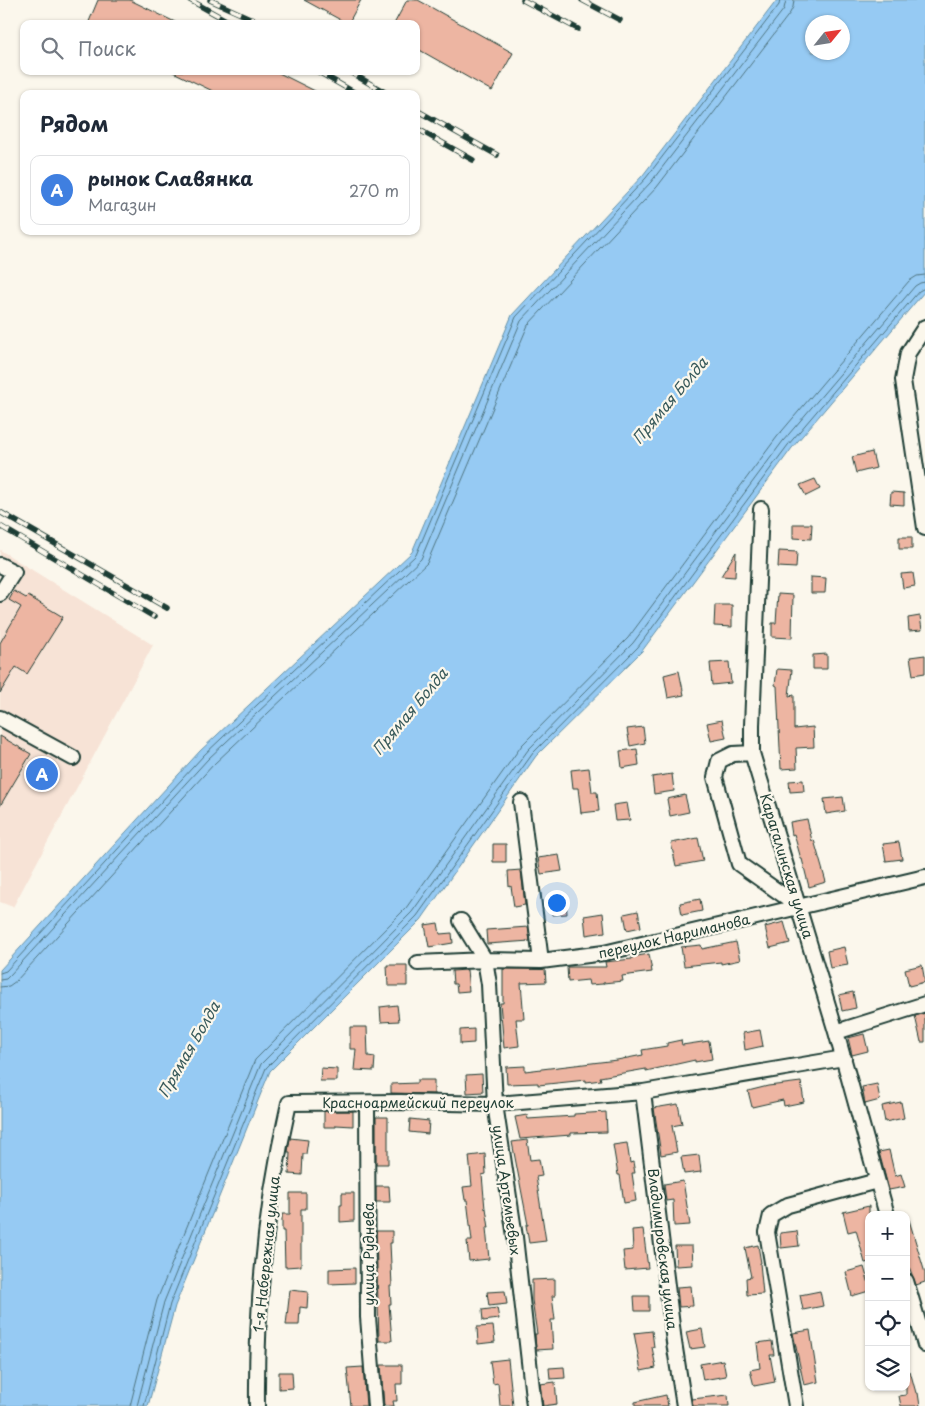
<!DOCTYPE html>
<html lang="ru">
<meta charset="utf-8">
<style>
:root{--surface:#fff;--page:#f2f2f3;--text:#1f2937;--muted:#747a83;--line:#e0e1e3;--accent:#7c3aed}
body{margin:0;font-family:"Playpen Sans",sans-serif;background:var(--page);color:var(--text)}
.controls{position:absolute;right:15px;bottom:15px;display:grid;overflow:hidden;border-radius:10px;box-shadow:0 1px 4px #0004}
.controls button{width:45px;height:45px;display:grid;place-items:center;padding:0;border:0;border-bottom:1px solid var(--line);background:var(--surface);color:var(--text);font:25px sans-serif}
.compass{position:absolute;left:805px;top:15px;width:45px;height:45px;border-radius:50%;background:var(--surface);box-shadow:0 1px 4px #0004;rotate:60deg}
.you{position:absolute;left:556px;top:902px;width:18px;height:18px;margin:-12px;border:4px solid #fff;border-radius:50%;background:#1a73e8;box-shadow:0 0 0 8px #1a73e833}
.badge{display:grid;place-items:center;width:32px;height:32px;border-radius:50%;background:var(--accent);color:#fff;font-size:16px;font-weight:700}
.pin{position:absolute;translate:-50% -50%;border:2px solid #fff;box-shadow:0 1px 5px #0006}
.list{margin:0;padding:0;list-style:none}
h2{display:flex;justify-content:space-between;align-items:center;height:65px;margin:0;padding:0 20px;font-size:21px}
h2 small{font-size:16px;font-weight:400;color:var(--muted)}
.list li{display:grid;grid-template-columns:32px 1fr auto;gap:15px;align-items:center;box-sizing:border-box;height:70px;margin:0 10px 10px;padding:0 10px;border:1px solid var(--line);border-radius:10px}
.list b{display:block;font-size:19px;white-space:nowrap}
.list p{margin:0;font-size:16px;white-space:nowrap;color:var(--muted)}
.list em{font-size:16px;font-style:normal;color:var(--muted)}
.icon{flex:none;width:28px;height:28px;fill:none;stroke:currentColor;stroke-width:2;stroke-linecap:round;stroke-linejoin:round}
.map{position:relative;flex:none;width:925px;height:1406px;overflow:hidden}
.search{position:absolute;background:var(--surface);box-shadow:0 1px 4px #0004;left:20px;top:20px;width:400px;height:55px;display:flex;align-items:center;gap:12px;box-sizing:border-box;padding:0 18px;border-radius:10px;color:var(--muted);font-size:19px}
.panel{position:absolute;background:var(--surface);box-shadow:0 1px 4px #0004;left:20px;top:90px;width:400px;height:145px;border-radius:10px}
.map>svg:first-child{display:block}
.built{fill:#f7e3d6}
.water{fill:#96caf3;stroke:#6692a7;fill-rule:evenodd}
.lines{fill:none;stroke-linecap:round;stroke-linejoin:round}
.shore{stroke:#4f7580;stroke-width:1}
.building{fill:#edb5a2;stroke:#1f3d34}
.minor-casing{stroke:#1f3d34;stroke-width:18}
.minor{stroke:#fbf7ec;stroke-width:14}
.rail-casing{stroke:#1f3d34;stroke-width:5.5}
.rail{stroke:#fbf7ec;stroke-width:4;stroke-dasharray:11;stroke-linecap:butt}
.labels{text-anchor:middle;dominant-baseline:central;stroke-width:4.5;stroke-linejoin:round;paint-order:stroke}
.street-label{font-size:14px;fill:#1f3d34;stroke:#fbf7ec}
.water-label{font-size:15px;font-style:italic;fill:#37595a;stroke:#fbf7ec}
</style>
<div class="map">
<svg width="925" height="1406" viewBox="0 0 925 1406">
<rect width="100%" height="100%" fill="#fbf7ec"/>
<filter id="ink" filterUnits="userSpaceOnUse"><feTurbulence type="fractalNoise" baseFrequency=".02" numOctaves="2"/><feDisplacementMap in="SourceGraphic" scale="10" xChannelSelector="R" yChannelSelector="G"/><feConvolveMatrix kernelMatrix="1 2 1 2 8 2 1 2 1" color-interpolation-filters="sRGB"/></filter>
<g filter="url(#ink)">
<path class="built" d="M 0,550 L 153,645 L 13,907 L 0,902 Z"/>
<path class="water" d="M 777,0 L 925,0 L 925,291 L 792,448 L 642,651 L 536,756 L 421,920 L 270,1071 L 175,1306 L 148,1406 L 0,1406 L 0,970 L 200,751 L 412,552 L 512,315 L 643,175 ZM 812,22 L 842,22 L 842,52 L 812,52 Z"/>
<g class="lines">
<path class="shore" d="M 0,973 L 6,971 L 204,755 L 416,555 L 516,317 L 646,178 L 779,5 L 780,0
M 0,980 L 6,979 L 10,975 L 208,759 L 421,559 L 521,321 L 651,182 L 784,9 L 786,0
M 0,987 L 9,986 L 16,981 L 214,764 L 427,563 L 528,325 L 657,187 L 790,13 L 793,7 L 794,0
M 130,1406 L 157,1300 L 255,1060 L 406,908 L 522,745 L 628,638 L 777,437 L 909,281 L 917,276 L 925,275
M 137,1406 L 164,1302 L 261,1064 L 412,912 L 528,750 L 633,643 L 783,441 L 915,286 L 920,283 L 925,282
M 144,1406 L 170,1304 L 266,1068 L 417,916 L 533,753 L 638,647 L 788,445 L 919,291 L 925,288"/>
</g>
<path class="building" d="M 98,0 L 130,0 L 179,24 L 88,24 Z
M 304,0 L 361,0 L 348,24 Z
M 407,0 L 418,0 L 513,53 L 492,91 L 416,48 L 416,24 L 394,24 Z
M 171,71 L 275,71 L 321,94 L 219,94 Z
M 872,452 L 876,468 L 856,473 L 852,457 Z
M 815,479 L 820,489 L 806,496 L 800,485 Z
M 891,492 L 904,493 L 904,505 L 890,504 Z
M 793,524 L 812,524 L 811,539 L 793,538 Z
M 899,537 L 912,537 L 912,549 L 899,549 Z
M 779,551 L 797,552 L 796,568 L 778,567 Z
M 736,552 L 735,577 L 721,576 Z
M 913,573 L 915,586 L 903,588 L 901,574 Z
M 811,577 L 826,578 L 825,593 L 811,593 Z
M 14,591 L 26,598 L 28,596 L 63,617 L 27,674 L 16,667 L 0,693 L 0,643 L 21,607 L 9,600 Z
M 778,594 L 793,595 L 792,638 L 772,637 L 772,623 L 776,623 Z
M 715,605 L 732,605 L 732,627 L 714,626 Z
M 920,616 L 922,630 L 909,631 L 908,618 Z
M 827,654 L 827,669 L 813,669 L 813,655 Z
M 925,655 L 925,673 L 913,675 L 910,657 Z
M 729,662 L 731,683 L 712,685 L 710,663 Z
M 777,669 L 792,670 L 789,696 L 794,695 L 794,729 L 813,727 L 814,747 L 796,748 L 797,768 L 781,769 L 777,686 L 775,685 Z
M 679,671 L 684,695 L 668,698 L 664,675 Z
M 722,720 L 726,738 L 711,741 L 707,723 Z
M 643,727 L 645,743 L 630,746 L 627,729 Z
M 0,736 L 31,754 L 0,806 Z
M 637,749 L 639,765 L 622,768 L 620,751 Z
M 589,768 L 592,792 L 597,792 L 599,811 L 581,813 L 578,788 L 573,788 L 571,770 Z
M 672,774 L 674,791 L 654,794 L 652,777 Z
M 803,780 L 804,791 L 790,792 L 789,781 Z
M 685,795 L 689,812 L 670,816 L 667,799 Z
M 843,797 L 845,811 L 826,814 L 824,799 Z
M 627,803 L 630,820 L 615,821 L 613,805 Z
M 807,819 L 812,841 L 814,840 L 826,882 L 809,887 L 802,859 L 801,859 L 794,834 L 792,835 L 790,822 Z
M 698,838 L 703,861 L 676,866 L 671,843 Z
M 899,842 L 902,859 L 886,861 L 883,844 Z
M 493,844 L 506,844 L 506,862 L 493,862 Z
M 559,855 L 562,871 L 541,874 L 538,858 Z
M 521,870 L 525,905 L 514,907 L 511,886 L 509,887 L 508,871 Z
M 566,897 L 567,914 L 552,915 L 551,898 Z
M 700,899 L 702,911 L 682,915 L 680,903 Z
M 638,911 L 641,927 L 627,930 L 624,914 Z
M 603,913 L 605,932 L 586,935 L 584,916 Z
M 784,922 L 790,943 L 770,948 L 765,927 Z
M 438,923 L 440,934 L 452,933 L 453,943 L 429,947 L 425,925 Z
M 528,927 L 530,941 L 487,944 L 486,930 Z
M 736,942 L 740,960 L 721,964 L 721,962 L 684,966 L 681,947 L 701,945 L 702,949 Z
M 844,947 L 848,965 L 830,968 L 827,951 Z
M 649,954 L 652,972 L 622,976 L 623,981 L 603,983 L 603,984 L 589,985 L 588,980 L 568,982 L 567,967 L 606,967 L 605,962 L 632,959 L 632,957 Z
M 387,965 L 407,965 L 407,986 L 388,986 Z
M 922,965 L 925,982 L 909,986 L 905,969 Z
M 503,969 L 545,969 L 546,982 L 521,983 L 524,1019 L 516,1019 L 519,1046 L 504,1048 L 500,1003 L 503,1003 Z
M 467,970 L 469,991 L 457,992 L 456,984 L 453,984 L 452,971 Z
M 853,992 L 856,1008 L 842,1011 L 839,995 Z
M 397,1005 L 399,1021 L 381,1022 L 380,1007 Z
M 925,1013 L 925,1042 L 921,1042 L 915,1016 Z
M 350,1027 L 367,1027 L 368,1056 L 375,1057 L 374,1071 L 354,1070 L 356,1049 L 350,1049 Z
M 474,1029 L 474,1043 L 460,1044 L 460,1030 Z
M 760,1030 L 763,1046 L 745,1050 L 743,1033 Z
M 864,1034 L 868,1051 L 852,1055 L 848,1038 Z
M 681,1040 L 682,1045 L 709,1041 L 712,1059 L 695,1062 L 695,1060 L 646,1071 L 646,1069 L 600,1077 L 601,1080 L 586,1082 L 586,1080 L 538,1085 L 538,1083 L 507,1084 L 506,1067 L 525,1066 L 525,1071 L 617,1060 L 643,1055 L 642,1050 L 667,1046 L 667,1043 Z
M 321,1068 L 337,1069 L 337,1081 L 320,1081 Z
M 482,1074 L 483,1092 L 467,1093 L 466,1075 Z
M 417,1080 L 434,1080 L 434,1094 L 391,1093 L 391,1084 L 417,1083 Z
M 801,1082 L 804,1102 L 784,1106 L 783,1100 L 752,1107 L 748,1091 L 768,1086 Z
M 877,1084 L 880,1100 L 865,1104 L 862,1087 Z
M 901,1102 L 904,1118 L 885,1122 L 882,1106 Z
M 678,1104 L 682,1124 L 672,1126 L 677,1152 L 661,1155 L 654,1108 Z
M 324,1111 L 353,1111 L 353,1126 L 336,1125 L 336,1127 L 324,1127 Z
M 606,1112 L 607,1132 L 571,1133 L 571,1135 L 520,1139 L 515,1117 L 527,1115 L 528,1119 L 574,1116 L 574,1114 Z
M 376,1117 L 388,1117 L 388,1164 L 376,1164 Z
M 410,1119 L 429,1121 L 428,1134 L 409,1132 Z
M 290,1138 L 308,1140 L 306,1154 L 303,1154 L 302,1175 L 289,1174 L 290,1152 L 288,1152 Z
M 527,1140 L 530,1160 L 539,1159 L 542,1176 L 536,1177 L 546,1241 L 529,1243 L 526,1225 L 528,1225 L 512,1142 Z
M 627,1143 L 630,1163 L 633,1162 L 635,1173 L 632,1173 L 636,1201 L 624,1203 L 620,1175 L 618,1175 L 613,1145 Z
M 889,1150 L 895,1176 L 901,1174 L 905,1187 L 889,1190 L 879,1152 Z
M 485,1154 L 486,1174 L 482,1175 L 485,1209 L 486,1208 L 489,1228 L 486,1228 L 489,1259 L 469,1261 L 467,1241 L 472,1241 L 467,1200 L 465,1200 L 463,1187 L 472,1186 L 469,1156 Z
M 699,1155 L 701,1172 L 684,1174 L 681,1157 Z
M 683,1181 L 690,1225 L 674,1226 L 673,1200 L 666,1201 L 664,1184 Z
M 376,1186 L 389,1186 L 390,1202 L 376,1202 Z
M 290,1193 L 306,1193 L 306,1209 L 301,1209 L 301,1266 L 285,1267 L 284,1231 L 282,1231 L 282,1214 L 290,1214 Z
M 342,1193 L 354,1193 L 354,1221 L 340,1222 L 340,1205 L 342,1205 Z
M 869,1206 L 869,1262 L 865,1263 L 856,1230 L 848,1232 L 843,1212 Z
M 906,1220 L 909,1220 L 925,1273 L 925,1282 L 916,1285 L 906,1259 Z
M 643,1229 L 648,1268 L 625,1270 L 623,1251 L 633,1250 L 632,1230 Z
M 376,1231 L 392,1231 L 392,1243 L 390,1243 L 392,1286 L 390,1286 L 391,1304 L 389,1304 L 392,1341 L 379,1341 Z
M 797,1231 L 799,1246 L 781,1248 L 780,1233 Z
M 758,1245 L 761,1263 L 760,1263 L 763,1294 L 747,1295 L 746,1278 L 751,1277 L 745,1248 Z
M 675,1246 L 692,1246 L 693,1265 L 676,1266 Z
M 864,1267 L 869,1284 L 869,1291 L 852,1296 L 846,1272 Z
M 355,1268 L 355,1283 L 329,1284 L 329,1269 Z
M 555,1279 L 555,1296 L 552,1296 L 555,1320 L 551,1320 L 553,1349 L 536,1350 L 535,1334 L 537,1334 L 532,1300 L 532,1280 Z
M 691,1286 L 693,1306 L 679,1307 L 677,1287 Z
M 290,1290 L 308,1292 L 307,1308 L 300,1307 L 299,1325 L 286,1325 Z
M 505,1291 L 507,1304 L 489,1306 L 487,1292 Z
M 820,1291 L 823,1306 L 803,1310 L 800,1295 Z
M 634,1296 L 649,1296 L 649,1311 L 635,1311 Z
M 497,1308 L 499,1319 L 483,1321 L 482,1310 Z
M 493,1326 L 495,1342 L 478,1344 L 477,1327 Z
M 702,1329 L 705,1347 L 690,1349 L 686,1332 Z
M 810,1330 L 818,1382 L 804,1385 L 793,1333 Z
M 652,1331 L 654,1347 L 652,1347 L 656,1368 L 641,1371 L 634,1333 Z
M 772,1341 L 774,1355 L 770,1355 L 775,1382 L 754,1386 L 750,1370 L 760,1368 L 757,1343 Z
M 508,1359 L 513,1406 L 500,1406 L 498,1383 L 493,1384 L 490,1361 Z
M 723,1360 L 726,1376 L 703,1380 L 700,1364 Z
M 381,1365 L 402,1365 L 402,1384 L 396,1384 L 397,1401 L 393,1401 L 394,1406 L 384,1406 Z
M 363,1367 L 366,1406 L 351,1406 L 347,1368 Z
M 564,1367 L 565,1378 L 550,1379 L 549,1368 Z
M 910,1371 L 916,1393 L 918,1393 L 920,1406 L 901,1406 L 899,1396 L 906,1395 L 906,1372 Z
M 279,1372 L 292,1372 L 293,1388 L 279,1389 Z
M 555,1382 L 557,1404 L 543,1406 L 540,1384 Z
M 666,1395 L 668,1406 L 635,1406 L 635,1402 Z
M 728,1395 L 729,1406 L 693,1406 L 692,1399 Z"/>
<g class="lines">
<g class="minor-casing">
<path id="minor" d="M 925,327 L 908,353 L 903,380 L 925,528
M 761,509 L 752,725 L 752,753 L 836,1032 L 887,1215
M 0,565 L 14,572 L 0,594
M 0,718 L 73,758
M 752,753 L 733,754 L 719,761 L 715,777 L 739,864 L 800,907
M 521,802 L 541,961
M 461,921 L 485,960 L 489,984 L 495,1104 L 515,1237 L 534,1406
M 418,963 L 485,960 L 541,961 L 604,953 L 925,877
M 836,1032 L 925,1004
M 643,1092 L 674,1342 L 684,1406
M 367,1103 L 368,1317 L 375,1406
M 906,1281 L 925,1345
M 257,1406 C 256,1305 266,1202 289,1103 L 400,1102 L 495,1104 L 643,1092 L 844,1058
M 796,1406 L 767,1232 L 771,1215 L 788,1205 L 877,1181"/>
</g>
<use href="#minor" class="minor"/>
<g class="rail-casing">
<path id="rail" d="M 190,0 L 233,24
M 210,0 L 263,24
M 523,0 L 578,29
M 582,0 L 620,20
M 317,71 L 357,94
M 348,71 L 388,94
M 416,110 L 497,155
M 416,128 L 473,160
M 0,512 L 167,608
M 0,526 L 154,617"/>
</g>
<use href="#rail" class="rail"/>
</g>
</g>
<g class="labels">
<g class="street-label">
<text transform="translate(787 866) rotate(73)">Карагалинская улица</text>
<text transform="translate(674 936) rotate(-13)">переулок Нариманова</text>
<text x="418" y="1102">Красноармейский переулок</text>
<text transform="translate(507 1190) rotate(82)">улица Артемьевых</text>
<text transform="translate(663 1249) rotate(83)">Владимировская улица</text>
<text transform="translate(266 1254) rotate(-84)">1-я Набережная улица</text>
<text transform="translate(368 1254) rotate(-90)">улица Руднева</text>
</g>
<g class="water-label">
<text transform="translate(669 400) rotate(-50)">Прямая Болда</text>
<text transform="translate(409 711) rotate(-50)">Прямая Болда</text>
<text transform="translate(188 1049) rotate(-60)">Прямая Болда</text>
</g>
</g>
</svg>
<div class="controls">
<button>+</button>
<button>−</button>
<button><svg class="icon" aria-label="locate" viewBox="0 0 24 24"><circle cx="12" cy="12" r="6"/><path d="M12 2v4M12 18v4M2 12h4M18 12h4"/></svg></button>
<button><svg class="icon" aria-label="layers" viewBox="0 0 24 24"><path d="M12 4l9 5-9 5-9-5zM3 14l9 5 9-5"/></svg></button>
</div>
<svg class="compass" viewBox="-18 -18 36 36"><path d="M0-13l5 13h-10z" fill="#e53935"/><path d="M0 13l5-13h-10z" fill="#747a83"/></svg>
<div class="you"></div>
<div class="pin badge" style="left:42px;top:774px;background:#3f7fe0">A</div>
<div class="search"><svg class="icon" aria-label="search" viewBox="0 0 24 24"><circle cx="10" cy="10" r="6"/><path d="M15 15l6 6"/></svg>Поиск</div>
<section class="panel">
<h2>Рядом<small></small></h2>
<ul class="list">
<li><span class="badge" style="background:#3f7fe0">A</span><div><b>рынок Славянка</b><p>Магазин</p></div><em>270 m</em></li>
</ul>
</section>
</div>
